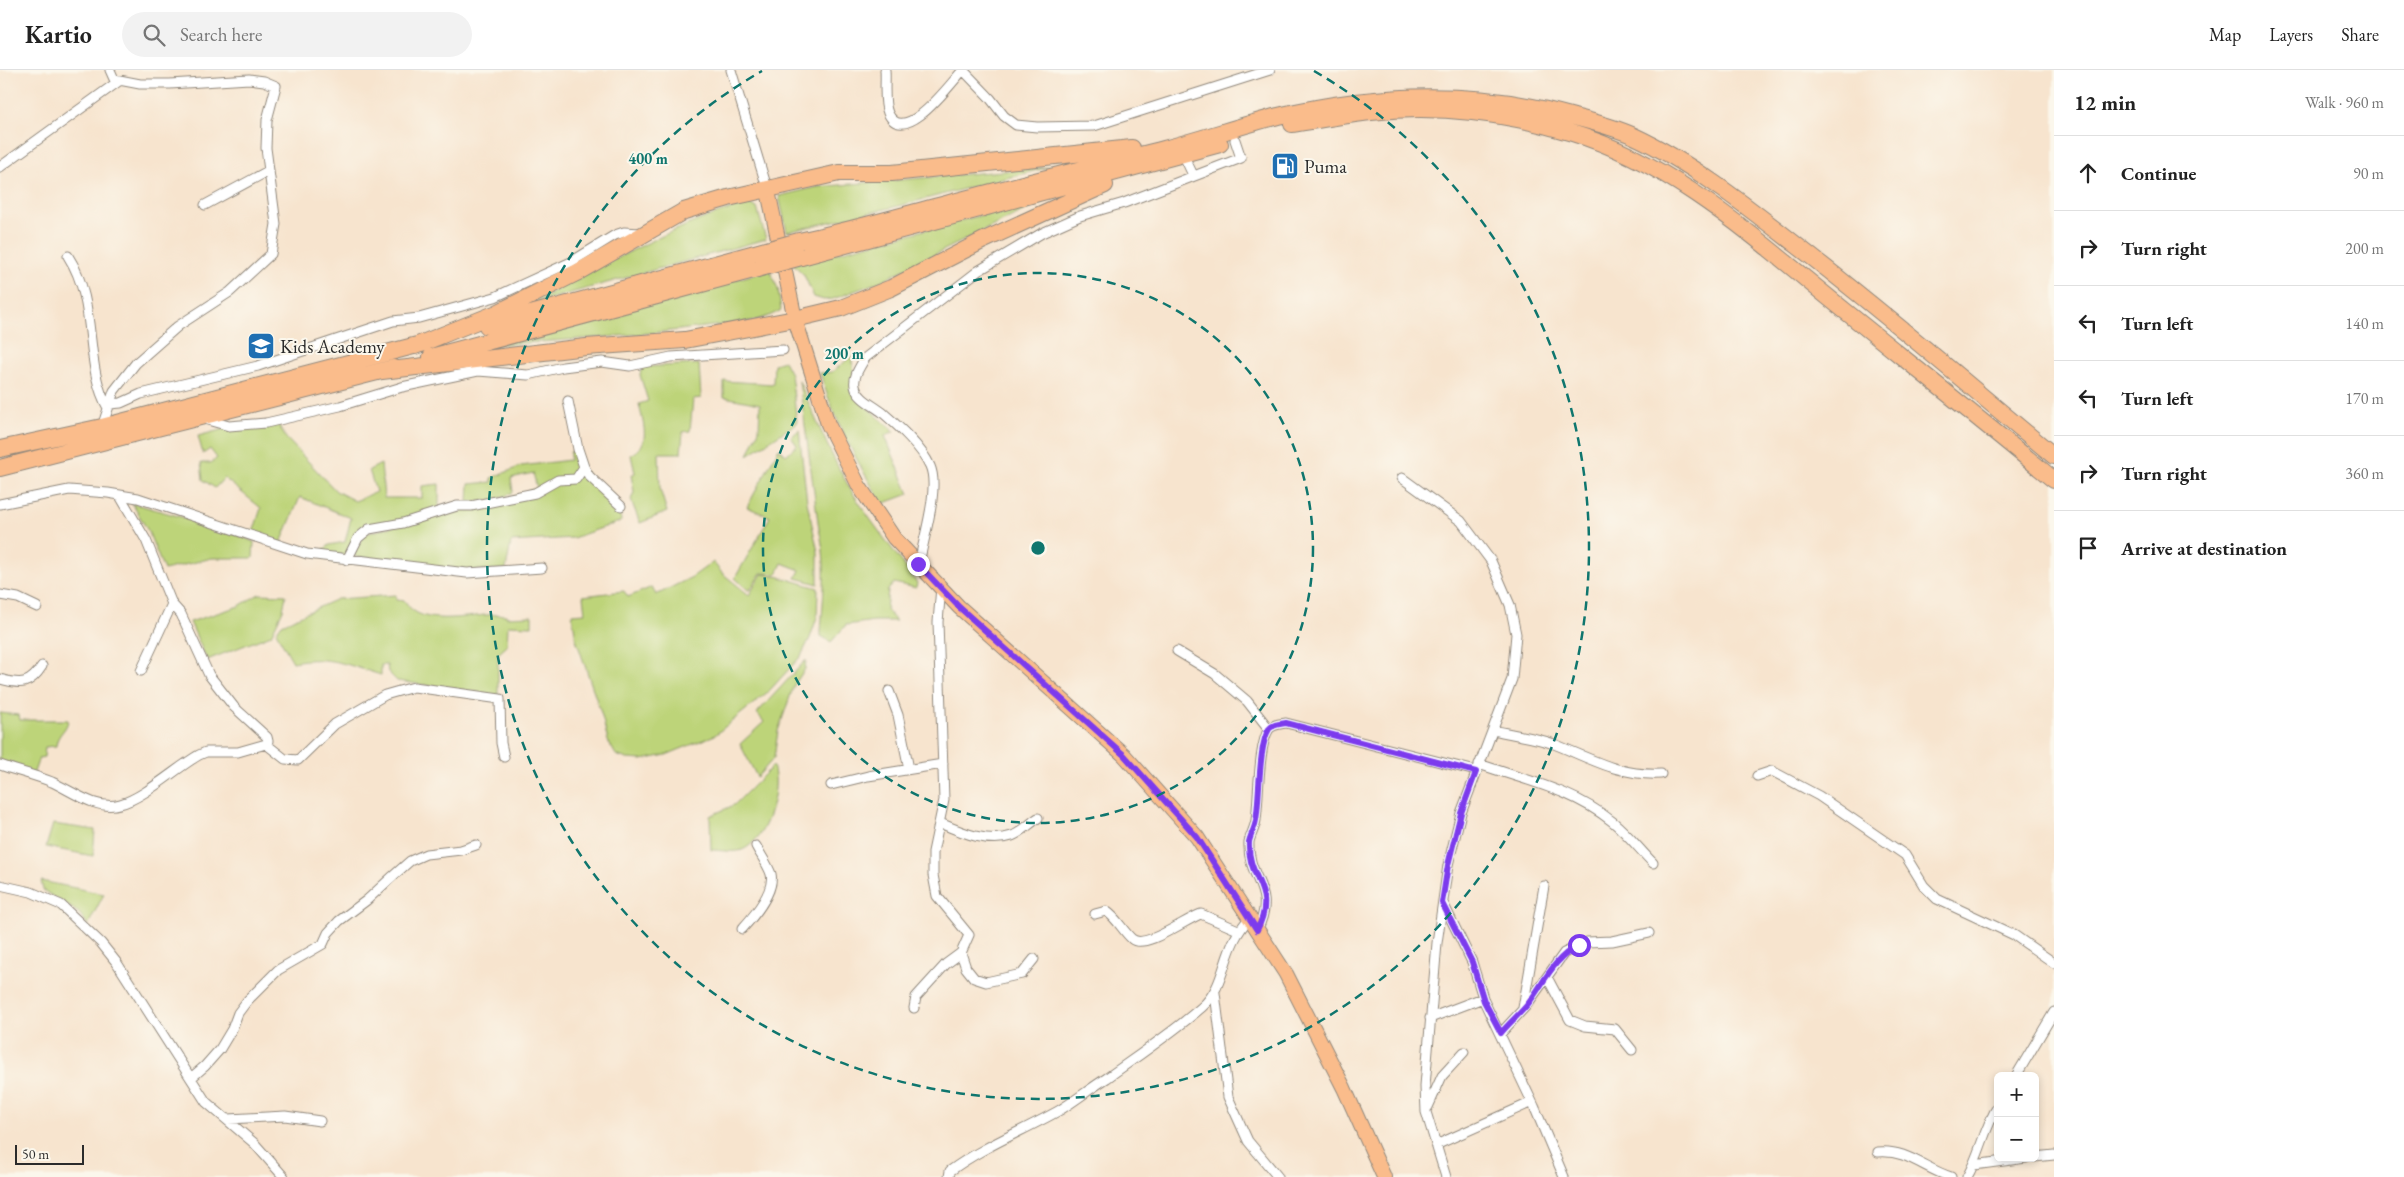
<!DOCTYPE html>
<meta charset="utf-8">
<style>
:root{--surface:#fff;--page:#f2f2f2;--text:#222;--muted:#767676;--line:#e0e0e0}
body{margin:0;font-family:"EB Garamond",serif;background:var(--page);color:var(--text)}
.controls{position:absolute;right:15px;bottom:15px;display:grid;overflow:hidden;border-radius:8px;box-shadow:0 2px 8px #0003}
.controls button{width:45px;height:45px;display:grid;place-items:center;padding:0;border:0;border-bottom:1px solid var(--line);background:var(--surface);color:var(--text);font:25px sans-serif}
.scale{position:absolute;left:15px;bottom:12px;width:69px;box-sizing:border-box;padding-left:5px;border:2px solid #2b2b2b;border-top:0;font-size:14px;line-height:18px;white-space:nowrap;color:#2b2b2b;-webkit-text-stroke:4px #fbf7ec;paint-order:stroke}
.stop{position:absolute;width:15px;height:15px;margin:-11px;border:4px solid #7c3aed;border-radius:50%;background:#fff}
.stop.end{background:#7c3aed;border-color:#fff;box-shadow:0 1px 5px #0008}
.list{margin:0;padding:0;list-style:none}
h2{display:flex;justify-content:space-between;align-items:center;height:65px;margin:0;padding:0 20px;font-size:21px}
h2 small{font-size:16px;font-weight:400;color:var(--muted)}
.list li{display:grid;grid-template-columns:32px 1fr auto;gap:15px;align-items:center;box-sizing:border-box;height:75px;padding:0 20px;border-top:1px solid var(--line)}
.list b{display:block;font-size:19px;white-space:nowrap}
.list em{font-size:16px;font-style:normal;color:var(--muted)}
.icon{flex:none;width:28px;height:28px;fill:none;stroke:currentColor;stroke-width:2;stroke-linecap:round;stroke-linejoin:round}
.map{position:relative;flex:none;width:2054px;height:1107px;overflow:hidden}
header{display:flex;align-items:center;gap:30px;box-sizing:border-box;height:70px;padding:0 25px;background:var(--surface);border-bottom:1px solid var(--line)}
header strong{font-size:24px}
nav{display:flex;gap:28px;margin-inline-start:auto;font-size:18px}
.search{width:350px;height:45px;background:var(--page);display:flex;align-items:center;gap:12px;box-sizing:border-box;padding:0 18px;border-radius:28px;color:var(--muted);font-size:19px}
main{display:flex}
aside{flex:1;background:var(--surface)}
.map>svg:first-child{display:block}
.green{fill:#bdd479;stroke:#748052}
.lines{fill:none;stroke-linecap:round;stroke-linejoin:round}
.street-casing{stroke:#91887c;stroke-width:11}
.primary-casing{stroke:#91887c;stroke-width:16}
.highway-casing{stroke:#91887c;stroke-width:18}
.street{stroke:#fff;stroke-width:9}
.primary{stroke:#fabc8b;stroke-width:14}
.highway{stroke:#fabc8b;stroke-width:16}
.highway-bridge-casing{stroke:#91887c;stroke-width:18;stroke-linecap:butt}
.highway-bridge{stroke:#fabc8b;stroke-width:16}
.route{stroke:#7c3aed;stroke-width:6}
.ring{fill:none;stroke:#0f766e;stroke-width:2.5;stroke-dasharray:9 6}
.labels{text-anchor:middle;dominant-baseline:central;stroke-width:4;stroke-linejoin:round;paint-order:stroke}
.poi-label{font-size:19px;fill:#2b2b2b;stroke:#fbf7ec;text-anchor:start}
.centre{fill:#0f766e;stroke:#fbf7ec;stroke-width:2.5}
.ring-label{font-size:15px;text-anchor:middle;font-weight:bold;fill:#0f766e;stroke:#fbf7ec;stroke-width:4;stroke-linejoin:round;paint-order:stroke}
</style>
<header>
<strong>Kartio</strong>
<div class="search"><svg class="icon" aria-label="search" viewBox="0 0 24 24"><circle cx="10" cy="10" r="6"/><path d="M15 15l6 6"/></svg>Search here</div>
<nav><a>Map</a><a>Layers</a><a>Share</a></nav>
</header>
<main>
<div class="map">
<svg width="2054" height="1107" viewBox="0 0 2054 1107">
<rect width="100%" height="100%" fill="#fbf7ec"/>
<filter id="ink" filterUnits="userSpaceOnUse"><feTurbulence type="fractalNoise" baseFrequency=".02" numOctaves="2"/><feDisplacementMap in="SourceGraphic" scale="10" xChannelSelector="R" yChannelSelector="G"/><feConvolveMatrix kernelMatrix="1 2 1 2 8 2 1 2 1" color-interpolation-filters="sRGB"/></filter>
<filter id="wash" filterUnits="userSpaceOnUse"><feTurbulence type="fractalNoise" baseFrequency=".0096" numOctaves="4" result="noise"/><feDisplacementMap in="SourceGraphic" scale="20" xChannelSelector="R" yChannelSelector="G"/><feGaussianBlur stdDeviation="1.12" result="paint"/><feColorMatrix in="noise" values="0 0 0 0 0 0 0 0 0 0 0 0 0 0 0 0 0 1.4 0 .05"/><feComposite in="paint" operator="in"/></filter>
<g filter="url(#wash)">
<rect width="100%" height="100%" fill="#f7e4ce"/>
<path class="green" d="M 1049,97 L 894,137 L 787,162 L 779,126 L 817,117 Z
M 1052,127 L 881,211 L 833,229 L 824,230 L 814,227 L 804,205 L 793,194 Z
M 749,134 L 757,138 L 766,169 L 527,235 C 597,200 674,153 749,134 Z
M 770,200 L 778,219 L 781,240 C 758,254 729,254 704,257 C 634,266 565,270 495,275 Z
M 851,287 L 861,332 L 894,361 L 885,366 L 909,424 L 882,434 C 857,391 834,350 820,303 L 832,302 Z
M 784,291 L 791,304 L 797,353 L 748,385 L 759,360 L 760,334 L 724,327 L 724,311 L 773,314 L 774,294 Z
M 699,294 L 701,328 L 693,329 L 690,361 L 683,362 L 681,383 L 659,383 L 660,419 L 667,442 L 640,453 L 631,430 L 634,422 L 631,405 L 635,403 L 631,385 C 652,374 643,354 639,334 L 648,331 L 640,305 L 642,297 Z
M 799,311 C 816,349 831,387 852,422 C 872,454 896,483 917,513 L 916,518 L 894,513 L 888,520 L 886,540 L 896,551 L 874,551 L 846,555 L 831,572 L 821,566 L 821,562 C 823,528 828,494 819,459 Z
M 278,354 L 286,368 L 336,421 L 355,431 L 376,422 L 369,400 L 381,394 L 384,428 L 422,428 L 422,416 L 439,414 L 439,437 L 419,446 L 371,456 L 345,486 L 321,482 L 329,475 L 345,472 L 351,448 L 300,427 L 281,473 L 253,463 L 261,438 L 224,408 L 215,418 L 203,410 L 201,393 L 211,393 L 217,388 L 210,379 L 203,384 L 198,366 L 228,358 Z
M 799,360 L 807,432 L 818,482 L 818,514 L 796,508 L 800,500 L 782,493 L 777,504 L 761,503 L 749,521 L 735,508 L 770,447 L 747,437 L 779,378 L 786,385 L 797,375 L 791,367 Z
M 574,380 L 582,396 L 575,407 L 537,418 L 533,403 L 511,408 L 513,422 C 501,430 482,432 468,432 L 469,414 L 492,412 L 492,408 L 521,396 L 570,390 L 570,382 Z
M 584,401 L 615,435 L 622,451 L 573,468 L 511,472 L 506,499 L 461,501 L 352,486 L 365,464 L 443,442 L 498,432 Z
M 132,433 L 224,459 L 254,472 L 253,488 L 212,488 L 164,500 L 148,461 Z
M 713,492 L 722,503 L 749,525 L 762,504 L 780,507 L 818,518 L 817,547 L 810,568 L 801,586 L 769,621 L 715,665 L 666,685 L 642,690 L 627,689 L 616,685 L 608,671 L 602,646 L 576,569 L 572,544 L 585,543 L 583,526 L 624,521 L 628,527 L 652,517 L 656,525 L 692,507 Z
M 259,524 L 286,525 L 283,540 L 271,565 L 207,590 L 190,552 L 239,536 Z
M 396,525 L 396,530 L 405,531 C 421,562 478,541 506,545 L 506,547 L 532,546 L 532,556 L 508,555 L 507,576 L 498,584 L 498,625 L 397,611 L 388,602 L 387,595 L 381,595 L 381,605 C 348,595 328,585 293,592 L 276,562 L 282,554 L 337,529 Z
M 806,590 L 805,599 L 794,615 L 778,661 L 774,688 L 757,707 L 740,674 L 764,652 L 757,643 Z
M 0,643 L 19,645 L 20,650 L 68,650 C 67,661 57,663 56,676 L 45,677 L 44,687 L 39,688 L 33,705 L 0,694 Z
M 773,696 C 781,720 767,770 742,780 C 734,783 720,780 711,780 L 710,746 L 734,735 Z
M 53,754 L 95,760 L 93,786 L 46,777 Z
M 41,811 L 104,824 L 88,855 L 79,843 L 43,820 Z"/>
</g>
<g filter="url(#ink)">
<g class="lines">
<g class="street-casing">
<path id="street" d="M 731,0 L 768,121
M 885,0 C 886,12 883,32 888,43 C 904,78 950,14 963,0
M 963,0 L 990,28 L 1004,46 L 1016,55 L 1037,57 L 1094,56 L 1270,0
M 1184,86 L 1193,105
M 0,97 L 119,11
M 205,135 L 268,101
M 68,186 C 99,234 83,295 108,338
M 568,331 L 578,379 L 584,397 L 589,406 L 621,436
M 110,334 L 121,333 L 141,324 L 258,296 L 393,251 L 419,248 L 495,227 L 571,192 L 615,165 L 624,162 L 640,163
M 204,349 L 229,356 L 266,353 L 340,336 L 402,317 L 478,301 L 528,305 L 563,297 L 602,292 L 630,296 L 671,287 L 783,280
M 102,357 L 114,321 L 136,293 L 178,256 L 230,222 L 271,184 L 276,154 L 266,78 L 267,50 L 276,16 L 264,11 L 249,9 L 170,14 L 140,14 L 114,9 L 110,0
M 1402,408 L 1461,451 L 1491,491 L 1510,535 L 1516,564 L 1512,609 L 1461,743 L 1448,795 L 1437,873 L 1425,1016 L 1426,1042 L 1446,1107
M 0,434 L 69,420 L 108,423 L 138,428 L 307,484 L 467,503 L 542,498
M 347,490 L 358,468 L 369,459 L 403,453 L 457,436 L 471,436 L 535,423 L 558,410 L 576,409 L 584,397
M 919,494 C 923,470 940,418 930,396 C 921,376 898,356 882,342 C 873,335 857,328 855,316 C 853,306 860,297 865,288 L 978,201 L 1042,163 L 1080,146 L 1124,133 L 1241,88 L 1235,70
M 0,525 L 18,528 L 37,537
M 1177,581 L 1215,604 L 1247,631 L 1269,659
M 141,601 L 172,534
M 0,609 C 21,615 30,615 42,596
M 889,621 L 898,645 L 909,699
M 1493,660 C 1513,665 1535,667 1554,674 C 1592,689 1619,706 1661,704
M 266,674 L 285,689 L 298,690 L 335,654 L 385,625 L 399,621 L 414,617 L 500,629 L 501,673 L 504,687
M 1479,694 C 1527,711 1572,719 1613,752 C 1628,764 1640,780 1653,793
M 0,695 C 17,701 35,705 52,712 C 72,721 97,741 120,734 C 144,728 176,698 199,685 L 206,682 L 238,682 L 266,674 L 268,671 L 267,667 L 234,637 L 209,605 L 181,544 L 172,534 L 146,470 L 120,426
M 1757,706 L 1772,701 L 1819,726 L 1905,785 L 1924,816 L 1937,829 L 2014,865 L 2054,893
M 831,715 L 868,706 L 943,694
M 940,753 C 961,762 988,774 1012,766 C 1021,763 1030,753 1038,748
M 0,815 L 31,822 L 61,835 L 101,873 L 117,893 L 206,1032 L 254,1073 L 284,1107
M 1443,833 L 1472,892 L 1484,931 L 1534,1036 L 1564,1107
M 1095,844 L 1106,841 C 1117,848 1122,860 1132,869 C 1145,880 1186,849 1201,844 L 1238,860
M 742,859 C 753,847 775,822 771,804 C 768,795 760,784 756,776
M 1257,860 C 1278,819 1247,810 1249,772 C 1250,766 1255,758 1256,750 C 1259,729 1258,675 1269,659 C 1273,654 1280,654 1286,653 L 1476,701
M 961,883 L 966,898 L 974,908 L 986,912 L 1022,904 L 1034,889
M 1547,907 L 1570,950 L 1585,956 L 1615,959 L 1632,980
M 1215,923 L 1228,1027 L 1248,1071 L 1278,1107
M 914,938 L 916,927 L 946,894 L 961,883 L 969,865 L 937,826 L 933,805 L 933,782 L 944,730 L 938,552 L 941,517
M 1523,938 L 1544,816
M 1430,948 L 1483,928
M 1501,963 L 1526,936 L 1564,883 L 1587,872 L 1612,871 L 1649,863
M 2016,1006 L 2054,942
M 191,1008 L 205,996 L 220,979 L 232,959 L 238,943 L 247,931 L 278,900 L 323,874 L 328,863 L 339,851 L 367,830 L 393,806 L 410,791 L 426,784 L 461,780 L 476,775
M 1428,1037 L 1442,1006 L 1464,982
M 228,1049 L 285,1046 L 320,1051
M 1436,1075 L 1532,1032
M 1878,1082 C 1906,1079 1925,1099 1951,1107
M 2035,1087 L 2054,1085
M 1974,1095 L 2026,1088
M 949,1107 L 950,1101 C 984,1076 1023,1061 1060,1040 C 1076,1030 1091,1018 1107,1008 C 1139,985 1172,963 1202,937 C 1228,914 1221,877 1250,848
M 1967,1107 C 1980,1085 1984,1058 1998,1036"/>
</g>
<g class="primary-casing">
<path id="primary" d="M 768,121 L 795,249 L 828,354 L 859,416 L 894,468 L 959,537 L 1124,685 L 1197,767 L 1286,904 L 1344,1018 L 1384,1107"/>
</g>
<g class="highway-casing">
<path id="highway" d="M 1292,54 C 1318,50 1344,45 1371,42 C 1436,34 1509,43 1572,63 C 1673,93 1754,167 1834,232 C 1907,291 1981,350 2054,410
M 799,171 C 854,160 907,144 961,130 C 1028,112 1096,96 1164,79 C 1202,69 1240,56 1278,46 C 1376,23 1477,19 1574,47 C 1594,52 1614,57 1634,66 C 1692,93 1745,135 1795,174 C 1884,242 1968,315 2054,386
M 805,186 L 1220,74
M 487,256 L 755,183
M 415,276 L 497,243 L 578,202 L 684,141 L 728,128 L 839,103 L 892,103 L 1132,78
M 431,287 L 757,199
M 382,301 L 586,277 L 685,270 L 795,249 L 841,238 L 891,218 L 982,171 L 1105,115
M 0,379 L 102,357 L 425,273
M 0,398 L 393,298"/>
</g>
<use href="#street" class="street"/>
<use href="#primary" class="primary"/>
<use href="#highway" class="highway"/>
<g class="highway-bridge-casing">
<path id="highway-bridge" d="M 755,183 L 799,171
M 757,199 L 805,186"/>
</g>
<use href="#highway-bridge" class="highway-bridge"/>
</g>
</g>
<g class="lines" filter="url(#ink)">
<path class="route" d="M 918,494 L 959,537 L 1124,685 L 1197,767 L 1257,860 C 1278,819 1247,810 1249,772 C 1250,766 1255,758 1256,750 C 1260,729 1258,676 1269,659 C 1273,654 1280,654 1286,653 L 1476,702 L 1461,743 L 1448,795 L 1442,833 L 1472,892 L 1484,931 L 1501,963 C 1509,953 1520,944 1528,934 C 1545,911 1553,889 1579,875"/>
</g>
<g class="ring">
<circle cx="1038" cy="478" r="275"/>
<path d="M1314 1A551 551 0 1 1 762 1"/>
</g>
<defs>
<g id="fuel-square" transform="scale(1.4375)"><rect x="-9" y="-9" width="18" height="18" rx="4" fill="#1f6fb2" stroke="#fbf7ec"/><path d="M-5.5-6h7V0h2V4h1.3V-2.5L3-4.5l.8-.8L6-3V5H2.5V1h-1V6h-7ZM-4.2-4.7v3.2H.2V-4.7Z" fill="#fff"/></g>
<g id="school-square" transform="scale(1.4375)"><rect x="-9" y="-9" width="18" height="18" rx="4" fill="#1f6fb2" stroke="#fbf7ec"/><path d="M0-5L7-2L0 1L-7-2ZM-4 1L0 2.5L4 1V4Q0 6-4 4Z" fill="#fff"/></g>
</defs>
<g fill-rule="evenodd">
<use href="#fuel-square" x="1285" y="96"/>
<use href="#school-square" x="261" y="276"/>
</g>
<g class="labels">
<g class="poi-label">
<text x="1304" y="96">Puma</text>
<text x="280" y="276">Kids Academy</text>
</g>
</g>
<circle cx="1038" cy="478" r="8" class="centre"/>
<g class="ring-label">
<text x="648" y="94">400 m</text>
<text x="844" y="289">200 m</text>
</g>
</svg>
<div class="controls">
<button>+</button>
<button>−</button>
</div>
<div class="scale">50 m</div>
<div class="stop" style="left:1579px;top:875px"></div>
<div class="stop end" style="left:918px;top:494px"></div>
</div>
<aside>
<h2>12 min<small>Walk · 960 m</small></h2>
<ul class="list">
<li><svg class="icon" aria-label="ahead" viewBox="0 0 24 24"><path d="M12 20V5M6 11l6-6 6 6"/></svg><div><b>Continue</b></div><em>90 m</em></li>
<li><svg class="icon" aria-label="right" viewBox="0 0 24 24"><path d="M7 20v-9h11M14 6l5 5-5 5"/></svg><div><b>Turn right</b></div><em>200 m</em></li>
<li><svg class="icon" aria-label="left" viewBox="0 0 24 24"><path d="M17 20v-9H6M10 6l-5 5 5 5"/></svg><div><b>Turn left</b></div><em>140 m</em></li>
<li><svg class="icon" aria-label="left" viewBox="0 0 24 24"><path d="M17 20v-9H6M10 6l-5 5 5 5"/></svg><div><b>Turn left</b></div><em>170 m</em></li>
<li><svg class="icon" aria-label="right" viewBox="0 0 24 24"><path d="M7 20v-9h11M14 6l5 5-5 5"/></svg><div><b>Turn right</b></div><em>360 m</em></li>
<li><svg class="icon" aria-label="arrive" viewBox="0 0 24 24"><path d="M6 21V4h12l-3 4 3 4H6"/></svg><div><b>Arrive at destination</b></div></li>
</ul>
</aside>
</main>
